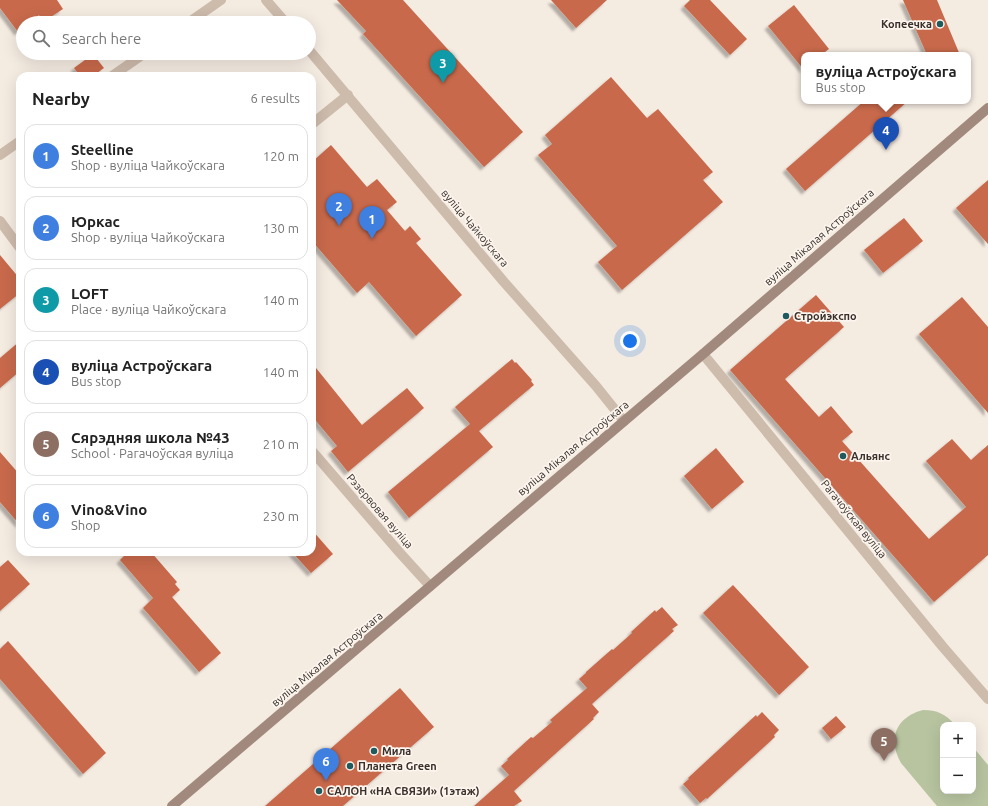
<!DOCTYPE html>
<meta charset="utf-8">
<style>
:root{--surface:#fff;--page:#f6f6f6;--text:#222;--muted:#767676;--line:#e0e0e0;--accent:#ea580c}
body{margin:0;font-family:Ubuntu,sans-serif;background:var(--page);color:var(--text)}
.controls{position:absolute;right:12px;bottom:12px;display:grid;overflow:hidden;border-radius:8px;box-shadow:0 4px 16px #0002}
.controls button{width:36px;height:36px;display:grid;place-items:center;padding:0;border:0;border-bottom:1px solid var(--line);background:var(--surface);color:var(--text);font:20px sans-serif}
.you{position:absolute;left:630px;top:341px;width:14px;height:14px;margin:-10px;border:3px solid #fff;border-radius:50%;background:#1a73e8;box-shadow:0 0 0 6px #1a73e833}
.badge{display:grid;place-items:center;width:26px;height:26px;border-radius:50%;background:var(--accent);color:#fff;font-size:13px;font-weight:700}
.pin{position:absolute;translate:-50% -33px;filter:drop-shadow(0 1px 2px #0008)}
.pin::after{content:'';position:absolute;top:21px;width:14px;height:12px;background:inherit;clip-path:polygon(0 0,100% 0,50% 100%)}
.popup{position:absolute;left:801px;top:52px;width:170px;height:52px;box-sizing:border-box;display:grid;place-content:center;border-radius:8px;background:var(--surface);filter:drop-shadow(0 1px 3px #0005);font-size:13px;white-space:nowrap;color:var(--muted)}
.popup b{font-size:15px;color:var(--text)}
.popup::after{content:'';position:absolute;left:50%;top:100%;margin-left:-8px;border:8px solid transparent;border-top-color:var(--surface)}
.list{margin:0;padding:0;list-style:none}
h2{display:flex;justify-content:space-between;align-items:center;height:52px;margin:0;padding:0 16px;font-size:17px}
h2 small{font-size:13px;font-weight:400;color:var(--muted)}
.list li{display:grid;grid-template-columns:26px 1fr auto;gap:12px;align-items:center;box-sizing:border-box;height:64px;margin:0 8px 8px;padding:0 8px;border:1px solid var(--line);border-radius:12px}
.list b{display:block;font-size:15px;white-space:nowrap}
.list p{margin:0;font-size:13px;white-space:nowrap;color:var(--muted)}
.list em{font-size:13px;font-style:normal;color:var(--muted)}
.icon{flex:none;width:22px;height:22px;fill:none;stroke:currentColor;stroke-width:2;stroke-linecap:round;stroke-linejoin:round}
.map{position:relative;flex:none;width:988px;height:806px;overflow:hidden}
.search{position:absolute;background:var(--surface);box-shadow:0 4px 16px #0002;left:16px;top:16px;width:300px;height:44px;display:flex;align-items:center;gap:10px;box-sizing:border-box;padding:0 14px;border-radius:22px;color:var(--muted);font-size:15px}
.panel{position:absolute;background:var(--surface);box-shadow:0 4px 16px #0002;left:16px;top:72px;width:300px;height:484px;border-radius:12px}
.map>svg:first-child{display:block}
.green{fill:#b8c4a0}
.building{fill:#c8694b;filter:url(#shadow)}
.lines{fill:none;stroke-linecap:round;stroke-linejoin:round}
.street{stroke:#cdbbac;stroke-width:10}
.secondary{stroke:#a18a7d;stroke-width:10}
.poi-dot{fill:#1f5a5e;stroke:#fbf5ee;stroke-width:1.5}
.labels{text-anchor:middle;dominant-baseline:central;stroke-width:3.5;stroke-linejoin:round;paint-order:stroke}
.poi-label{font-size:11px;font-weight:bold;fill:#3b302b;stroke:#fbf5ee;text-anchor:start}
.street-label{font-size:11px;fill:#3b302b;stroke:#fbf5ee}
</style>
<div class="map">
<svg width="988" height="806" viewBox="0 0 988 806">
<defs>
<filter id="shadow"><feDropShadow dx="-3.5" dy="3.5" stdDeviation="1" flood-color="#0004"/></filter>
</defs>
<rect width="100%" height="100%" fill="#f4ebe1"/>
<path class="green" d="M 923,710 C 937,710 946,714 955,725 L 943,725 L 943,791 L 973,791 L 973,747 L 988,765 L 988,806 L 937,806 L 901,763 C 887,739 896,717 923,710 Z"/>
<path class="building" d="M 0,0 L 57,0 L 63,9 L 43,22 L 39,15 L 29,23 L 23,23 L 23,28 L 18,32 L 0,8 Z
M 337,0 L 403,0 L 523,132 L 484,167 L 363,34 L 366,31 Z
M 551,0 L 607,0 L 576,28 Z
M 690,0 L 710,0 L 747,39 L 730,55 L 684,6 Z
M 903,0 L 937,0 L 960,55 L 927,55 Z
M 794,5 L 829,49 L 821,55 L 804,55 L 804,70 L 768,26 Z
M 93,54 L 104,68 L 93,76 L 80,76 L 74,68 Z
M 611,77 L 647,118 L 658,109 L 713,172 L 703,180 L 723,202 L 622,290 L 598,262 L 617,246 L 538,155 L 552,144 L 545,135 Z
M 864,101 L 908,101 L 805,191 L 786,169 Z
M 331,145 L 367,187 L 377,179 L 397,202 L 387,210 L 405,231 L 410,226 L 421,239 L 416,243 L 462,295 L 416,336 L 369,282 L 357,293 L 312,241 L 312,162 Z
M 988,180 L 988,244 L 956,208 Z
M 904,218 L 923,241 L 883,273 L 864,250 Z
M 0,255 L 20,279 L 20,293 L 0,309 Z
M 816,295 L 844,327 L 785,379 L 819,417 L 831,406 L 853,432 L 842,441 L 929,539 L 966,507 L 926,461 L 952,439 L 971,460 L 988,445 L 988,555 L 934,602 L 730,370 Z
M 962,297 L 988,327 L 988,413 L 919,334 Z
M 20,341 L 20,371 L 0,388 L 0,358 Z
M 512,359 L 515,363 L 516,362 L 532,380 L 531,381 L 534,385 L 479,431 L 493,447 L 409,518 L 388,492 L 470,424 L 455,407 Z
M 312,363 L 362,425 L 407,388 L 424,408 L 348,472 L 331,451 L 337,446 L 312,416 Z
M 716,448 L 744,482 L 712,509 L 684,476 Z
M 0,452 L 20,475 L 20,525 L 0,502 Z
M 312,530 L 333,554 L 311,573 L 292,552 L 312,552 Z
M 128,552 L 151,552 L 177,582 L 175,584 L 180,590 L 172,597 L 221,653 L 199,672 L 143,608 L 153,598 L 120,560 Z
M 8,560 L 30,584 L 0,611 L 0,567 Z
M 733,585 L 809,667 L 779,695 L 703,613 Z
M 662,607 L 678,625 L 672,629 L 674,631 L 592,704 L 599,712 L 593,718 L 594,719 L 514,791 L 522,801 L 514,806 L 474,806 L 509,775 L 501,766 L 508,760 L 507,759 L 531,737 L 533,738 L 552,722 L 550,720 L 587,688 L 579,679 L 586,673 L 586,672 L 612,649 L 613,650 L 632,633 L 631,632 L 655,610 L 656,612 Z
M 8,641 L 106,753 L 83,774 L 0,679 L 0,649 Z
M 400,688 L 434,727 L 343,806 L 265,806 Z
M 762,712 L 779,730 L 774,735 L 775,737 L 707,799 L 706,798 L 700,803 L 683,784 L 689,779 L 688,778 L 756,715 L 757,717 Z
M 836,716 L 846,727 L 831,739 L 822,728 Z"/>
<g class="lines">
<path class="street" d="M 266,0 L 286,23
M 188,23 L 221,0
M 309,50 L 504,282 L 596,386 L 624,421
M 112,76 L 145,53
M 312,124 L 348,95
M 0,155 L 20,141
M 0,221 L 20,248
M 703,354 L 943,647 L 988,699
M 312,451 L 400,553 L 430,586"/>
<path class="secondary" d="M 172,806 L 703,354 L 988,108"/>
</g>
<g class="poi-dot">
<circle cx="940" cy="24" r="4"/>
<circle cx="786" cy="316" r="4"/>
<circle cx="843" cy="456" r="4"/>
<circle cx="374" cy="751" r="4"/>
<circle cx="350" cy="766" r="4"/>
<circle cx="319" cy="791" r="4"/>
</g>
<g class="labels">
<g class="poi-label">
<text x="932" y="24" text-anchor="end">Копеечка</text>
<text x="794" y="316">Стройэкспо</text>
<text x="851" y="456">Альянс</text>
<text x="382" y="751">Мила</text>
<text x="358" y="766">Планета Green</text>
<text x="327" y="791">САЛОН «НА СВЯЗИ» (1этаж)</text>
</g>
<g class="street-label">
<text transform="translate(475 228) rotate(50)">вуліца Чайкоўскага</text>
<text transform="translate(819 237) rotate(-41)">вуліца Мікалая Астроўскага</text>
<text transform="translate(573 448) rotate(-40)">вуліца Мікалая Астроўскага</text>
<text transform="translate(380 511) rotate(49)">Рэзервовая вуліца</text>
<text transform="translate(854 519) rotate(51)">Рагачоўская вуліца</text>
<text transform="translate(327 659) rotate(-40)">вуліца Мікалая Астроўскага</text>
</g>
</g>
</svg>
<div class="controls">
<button>+</button>
<button>−</button>
</div>
<div class="you"></div>
<div class="pin badge" style="left:372px;top:239px;background:#3f7fe0">1</div>
<div class="pin badge" style="left:339px;top:226px;background:#3f7fe0">2</div>
<div class="pin badge" style="left:443px;top:83px;background:#0f9aa8">3</div>
<div class="pin badge" style="left:886px;top:150px;background:#1a4fb4">4</div>
<div class="popup"><b>вуліца Астроўскага</b>Bus stop</div>
<div class="pin badge" style="left:884px;top:761px;background:#8d6e63">5</div>
<div class="pin badge" style="left:326px;top:781px;background:#3f7fe0">6</div>
<div class="search"><svg class="icon" aria-label="search" viewBox="0 0 24 24"><circle cx="10" cy="10" r="6"/><path d="M15 15l6 6"/></svg>Search here</div>
<section class="panel">
<h2>Nearby<small>6 results</small></h2>
<ul class="list">
<li><span class="badge" style="background:#3f7fe0">1</span><div><b>Steelline</b><p>Shop · вуліца Чайкоўскага</p></div><em>120 m</em></li>
<li><span class="badge" style="background:#3f7fe0">2</span><div><b>Юркас</b><p>Shop · вуліца Чайкоўскага</p></div><em>130 m</em></li>
<li><span class="badge" style="background:#0f9aa8">3</span><div><b>LOFT</b><p>Place · вуліца Чайкоўскага</p></div><em>140 m</em></li>
<li><span class="badge" style="background:#1a4fb4">4</span><div><b>вуліца Астроўскага</b><p>Bus stop</p></div><em>140 m</em></li>
<li><span class="badge" style="background:#8d6e63">5</span><div><b>Сярэдняя школа №43</b><p>School · Рагачоўская вуліца</p></div><em>210 m</em></li>
<li><span class="badge" style="background:#3f7fe0">6</span><div><b>Vino&amp;Vino</b><p>Shop</p></div><em>230 m</em></li>
</ul>
</section>
</div>
